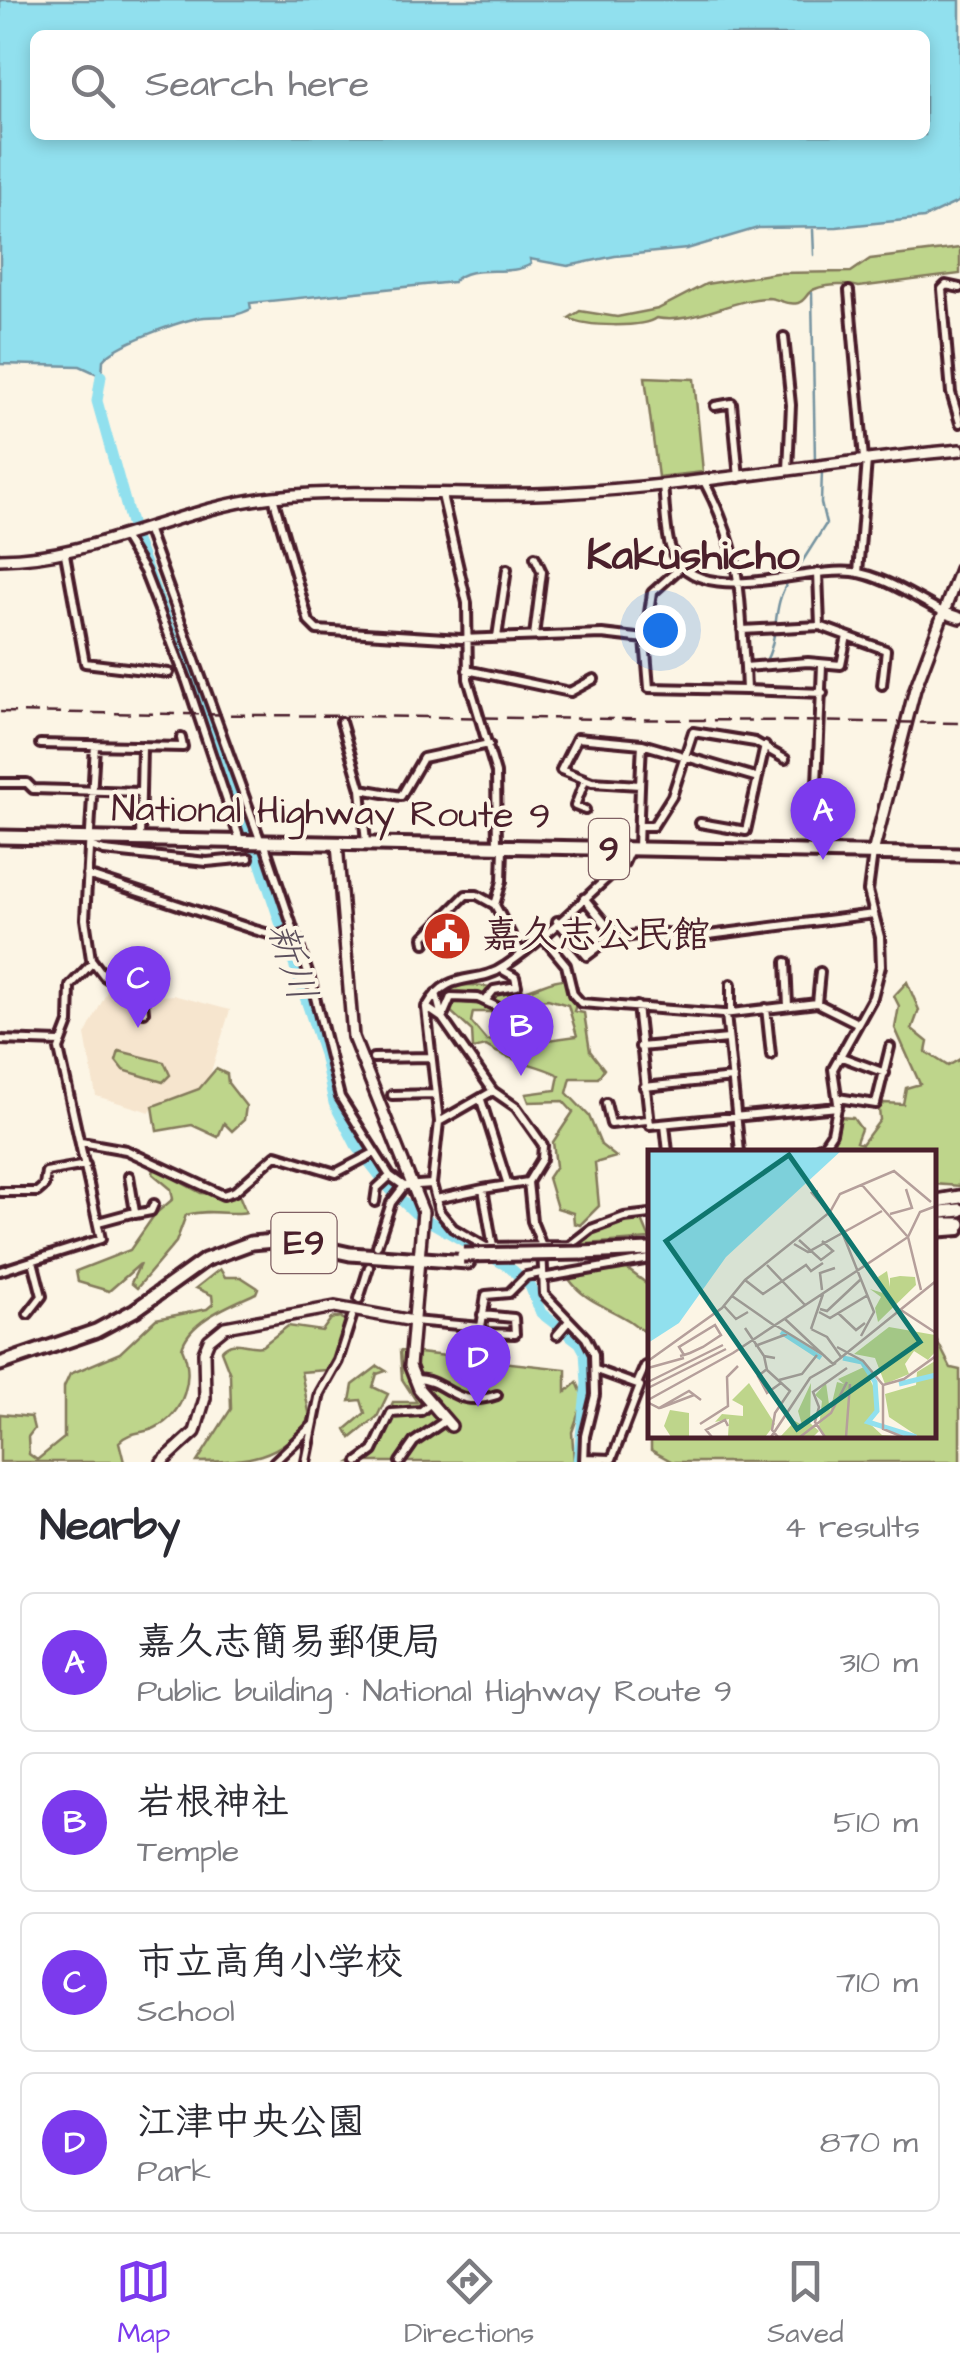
<!DOCTYPE html>
<meta charset="utf-8">
<style>
:root{--surface:#fff;--page:#f2f2f3;--text:#2b2b33;--muted:#7c7c81;--line:#e1e1e2;--accent:#7c3aed}
body{margin:0;font-family:"Architects Daughter","Klee One",sans-serif;background:var(--page);color:var(--text)}
.you{position:absolute;left:660px;top:630px;width:35px;height:35px;margin:-25px;border:8px solid #fff;border-radius:50%;background:#1a73e8;box-shadow:0 0 0 15px #1a73e833}
.badge{display:grid;place-items:center;width:65px;height:65px;border-radius:50%;background:var(--accent);color:#fff;font-size:32px;font-weight:700}
.pin{position:absolute;translate:-50% -82px;filter:drop-shadow(0 2px 5px #0008)}
.pin::after{content:'';position:absolute;top:52px;width:35px;height:30px;background:inherit;clip-path:polygon(0 0,100% 0,50% 100%)}
.list{margin:0;padding:0;list-style:none}
h2{display:flex;justify-content:space-between;align-items:center;height:130px;margin:0;padding:0 40px;font-size:42px}
h2 small{font-size:32px;font-weight:400;color:var(--muted)}
.list li{display:grid;grid-template-columns:65px 1fr auto;gap:30px;align-items:center;box-sizing:border-box;height:140px;margin:0 20px 20px;padding:0 20px;border:2px solid var(--line);border-radius:15px}
.list b{display:block;font-size:38px;white-space:nowrap}
.list p{margin:0;font-size:32px;white-space:nowrap;color:var(--muted)}
.list em{font-size:32px;font-style:normal;color:var(--muted)}
.icon{flex:none;width:55px;height:55px;fill:none;stroke:currentColor;stroke-width:2;stroke-linecap:round;stroke-linejoin:round}
.map{position:relative;flex:none;width:960px;height:1462px;overflow:hidden}
.search{position:absolute;background:var(--surface);box-shadow:0 5px 15px #0003;left:30px;right:30px;top:30px;height:110px;display:flex;align-items:center;gap:25px;box-sizing:border-box;padding:0 35px;border-radius:15px;color:var(--muted);font-size:38px}
.sheet{height:770px;background:var(--surface)}
nav{display:flex;justify-content:space-around;align-items:center;box-sizing:border-box;height:140px;border-top:2px solid var(--line);background:var(--surface);font-size:28px;color:var(--muted)}
nav a{display:grid;justify-items:center;gap:5px}
nav .on{color:var(--accent)}
.map>svg:first-child{display:block}
.built{fill:#f6e5ce}
.green{fill:#bed58b;stroke:#847a5b;stroke-width:2.5}
.water{fill:#91e0ee;stroke:#7593a0;stroke-width:2.5;fill-rule:evenodd}
.lines{fill:none;stroke-linecap:round;stroke-linejoin:round}
.stream{stroke:#7593a0;stroke-width:2.5}
.river{stroke:#91e0ee;stroke-width:11}
.street-casing{stroke:#4a1f2b;stroke-width:14}
.secondary-casing{stroke:#4a1f2b;stroke-width:16}
.highway-casing{stroke:#4a1f2b;stroke-width:19}
.street{stroke:#fcf5e5;stroke-width:6}
.secondary{stroke:#fcf5e5;stroke-width:9}
.highway{stroke:#fcf5e5;stroke-width:11}
.rail{stroke:#4a1f2b;stroke-width:2.5;stroke-dasharray:15 8;stroke-linecap:butt}
.highway-bridge-casing{stroke:#4a1f2b;stroke-width:19;stroke-linecap:butt}
.highway-bridge{stroke:#fcf5e5;stroke-width:11}
.labels{text-anchor:middle;dominant-baseline:central;stroke-width:8;stroke-linejoin:round;paint-order:stroke}
.shield{fill:#fcf5e5;stroke:#7f5f63;stroke-width:2.5}
.shield-label{font-size:35px;font-weight:bold;fill:#4a1f2b}
.street-label{font-size:38px;fill:#4a1f2b;stroke:#fcf5e5}
.poi-label{font-size:38px;font-weight:bold;fill:#4a1f2b;stroke:#fcf5e5;text-anchor:start}
.water-label{font-size:40px;font-style:italic;fill:#5c4f5c;stroke:#fcf5e5}
.quarter-label{font-size:42px;font-weight:bold;fill:#4a1f2b;stroke:#fcf5e5}
.inset-river{fill:none;stroke:#91e0ee;stroke-width:5}
.inset-road{fill:none;stroke:#b59f9b;stroke-width:2.5}
.view{fill:#0f766e;fill-opacity:0.15;stroke:#0f766e;stroke-width:5}
.inset-edge{fill:none;stroke:#4a1f2b;stroke-width:5}
</style>
<div class="map">
<svg width="960" height="1462" viewBox="0 0 960 1462">
<rect width="100%" height="100%" fill="#fcf5e5"/>
<filter id="ink" filterUnits="userSpaceOnUse"><feTurbulence type="fractalNoise" baseFrequency=".01" numOctaves="2"/><feDisplacementMap in="SourceGraphic" scale="20" xChannelSelector="R" yChannelSelector="G"/><feConvolveMatrix kernelMatrix="1 2 1 2 8 2 1 2 1" color-interpolation-filters="sRGB"/></filter>
<g filter="url(#ink)">
<path class="built" d="M 111,984 L 146,997 L 173,995 L 230,1010 L 206,1088 L 156,1105 L 150,1112 L 96,1096 L 85,1035 Z"/>
<path class="green" d="M 960,248 L 960,274 L 859,287 C 850,284 827,284 815,289 C 806,292 807,300 798,303 C 785,306 779,298 768,298 C 729,299 695,325 656,318 C 643,328 585,327 569,318 L 580,311 L 617,317 L 658,309 L 706,284 L 776,273 L 851,272 L 870,259 Z
M 645,377 L 694,379 L 703,472 L 658,477 Z
M 565,979 L 576,1005 L 574,1011 L 584,1013 L 590,1051 L 604,1069 L 598,1078 L 571,1078 L 567,1093 L 589,1116 L 601,1145 L 616,1157 L 595,1163 L 599,1206 L 580,1225 L 574,1223 L 573,1213 L 557,1208 L 548,1178 L 556,1166 L 553,1142 L 573,1112 L 563,1101 L 529,1102 L 526,1094 L 556,1090 L 559,1075 C 535,1063 510,1062 486,1046 L 473,1049 L 472,1031 L 449,1010 L 456,1002 L 490,1006 L 493,1009 L 490,1012 L 473,1012 L 471,1022 L 487,1041 L 505,1037 L 527,1043 L 577,1036 L 568,1005 L 548,999 L 502,1005 L 478,996 L 456,994 L 441,1002 L 445,991 C 472,976 500,994 527,990 C 540,987 551,979 565,979 Z
M 907,982 L 919,1010 L 912,1029 L 928,1042 L 926,1052 L 948,1066 L 960,1059 L 960,1186 L 933,1184 L 932,1152 L 833,1150 L 839,1117 L 853,1118 L 861,1129 L 856,1142 L 862,1144 L 880,1120 L 879,1109 L 884,1103 L 903,1104 L 906,1088 L 920,1084 L 895,1028 L 899,1006 L 894,996 Z
M 119,1051 L 164,1062 L 170,1075 L 163,1082 L 123,1070 L 116,1061 Z
M 216,1069 L 227,1074 L 228,1083 L 246,1106 L 244,1120 L 232,1131 L 224,1123 L 218,1137 L 192,1125 L 157,1131 L 153,1106 L 199,1089 Z
M 154,1168 L 201,1193 L 239,1195 L 246,1212 C 233,1216 210,1208 186,1215 L 176,1242 L 137,1288 L 131,1283 L 140,1264 L 109,1291 L 78,1282 L 76,1271 L 130,1250 L 155,1214 L 173,1199 L 171,1189 L 153,1174 Z
M 626,1217 L 641,1218 L 650,1239 L 574,1245 L 582,1235 Z
M 616,1267 L 627,1269 L 650,1286 L 650,1338 C 621,1307 590,1309 569,1279 L 585,1271 Z
M 220,1269 L 225,1277 L 241,1277 L 258,1288 L 256,1293 C 233,1304 189,1320 182,1348 C 195,1376 184,1414 155,1428 C 142,1434 129,1431 119,1442 L 124,1462 L 0,1462 L 0,1414 L 31,1417 L 34,1429 L 28,1437 L 29,1454 L 37,1460 L 64,1438 L 64,1387 L 70,1374 L 120,1353 L 156,1319 L 207,1309 L 213,1304 L 212,1295 L 196,1288 Z
M 341,1317 L 347,1323 L 333,1362 L 326,1370 L 301,1372 L 310,1417 C 283,1459 243,1462 197,1462 L 231,1409 L 230,1374 L 221,1351 C 234,1336 246,1349 262,1346 L 288,1326 L 322,1331 L 331,1319 Z
M 933,1333 L 951,1368 L 960,1370 L 960,1462 L 673,1462 L 651,1450 L 651,1435 L 932,1434 Z
M 400,1351 L 566,1369 L 566,1392 L 577,1382 L 584,1398 L 572,1432 L 574,1462 L 351,1462 L 371,1450 L 393,1402 L 417,1402 L 402,1379 Z
M 378,1366 L 386,1371 L 377,1374 L 373,1387 L 388,1394 L 377,1417 L 351,1438 L 346,1429 L 365,1413 L 361,1400 L 350,1401 L 353,1385 Z"/>
<path class="water" d="M 0,0 L 960,0 L 960,201 L 924,218 L 837,227 L 758,228 L 687,249 L 615,256 L 568,266 L 530,259 L 531,264 C 508,278 471,262 453,282 L 250,303 L 251,309 C 233,319 216,315 197,318 C 176,323 115,344 103,360 L 102,376 L 80,366 L 0,364 ZM 35,35 L 925,35 L 925,135 L 35,135 Z"/>
<g class="lines">
<path class="stream" d="M 813,230 L 814,255
M 812,293 L 815,462
M 795,573 L 826,524 L 821,503 L 822,470
M 759,671 C 783,643 768,609 790,579"/>
<path class="river" d="M 101,376 L 97,401 L 136,541 L 260,862 L 324,1054 L 334,1103 L 356,1145 L 390,1189 L 415,1213 L 509,1267 L 530,1286 L 541,1313 L 580,1343 L 585,1352 L 587,1383 L 578,1462"/>
<g class="street-casing">
<path id="street" d="M 960,288 L 946,285 L 942,289 L 951,393 L 960,423
M 849,291 L 864,459
M 784,337 L 791,405 L 788,470
M 715,406 L 732,403 L 739,478
M 704,481 C 742,554 739,588 745,667 L 808,662 L 841,665 L 847,636 L 820,626 L 818,573
M 663,485 C 665,504 665,527 670,546 C 691,613 801,566 853,572 C 884,576 917,599 945,613
M 442,495 L 467,603 L 468,679 L 496,773 L 497,846
M 273,497 L 309,622 L 317,630 L 461,639 L 602,634 L 645,639 L 649,688 L 746,690
M 148,531 L 261,842
M 124,538 L 144,571 L 187,682 L 240,840
M 65,554 L 85,663 L 169,673
M 858,573 L 867,460
M 742,630 L 820,626
M 534,636 L 542,572 L 535,557
M 847,636 L 886,650 L 882,685
M 497,637 L 507,569
M 645,639 L 652,593 L 681,567
M 822,665 L 816,808 L 825,852
M 745,667 L 746,690 L 823,693
M 467,670 L 570,692 L 594,679
M 341,722 L 361,789 L 366,843
M 40,744 L 183,747 L 181,738
M 642,744 L 755,777
M 95,745 L 85,919 L 91,959 L 104,976 L 143,1001 L 144,1012
M 0,783 L 27,783 L 33,789 L 140,792
M 361,789 L 401,796 L 423,758 L 489,744
M 585,810 L 575,806 L 585,780
M 700,823 L 746,831 L 765,746
M 639,826 L 653,826 L 672,796 L 693,732 L 755,742 L 785,759
M 140,840 L 142,746
M 264,842 L 312,985 L 340,1097 L 390,1176 L 404,1186 L 432,1184
M 90,846 L 104,851 L 207,862 L 249,858
M 503,847 L 502,881 L 495,905 L 521,953
M 638,848 C 639,814 640,779 642,744 L 577,738 L 561,770 L 592,782 L 640,785
M 630,850 L 624,863 C 585,897 548,937 505,966 C 476,987 449,967 426,1008 L 439,1122 L 432,1184 L 439,1211 L 453,1228 L 486,1247 L 569,1246 L 591,1229 L 624,1217 L 650,1214
M 87,875 L 255,930 L 276,936 L 292,931
M 584,898 L 612,932
M 557,921 L 587,956 L 608,940 L 653,932 L 701,936 L 874,914
M 542,936 L 566,965 L 573,994 L 581,1003 L 723,1014 L 817,1003 L 857,1023
M 425,943 L 424,937 L 466,895 L 477,895 L 495,905
M 786,962 L 788,1006
M 731,984 L 731,1012
M 436,993 L 442,1018 L 493,1091 L 439,1122
M 486,1000 L 494,990 L 517,986 L 515,977 L 501,969
M 817,1003 L 820,972
M 637,1006 L 650,1125 L 838,1107
M 426,1007 L 442,1018 L 451,997 L 478,998 L 497,1007 L 500,1033
M 766,1008 L 771,1055
M 726,1014 L 740,1152
M 0,1040 L 60,1042
M 640,1047 L 728,1039
M 839,1056 L 885,1073
M 373,1058 L 430,1057
M 644,1087 L 733,1078
M 493,1091 L 516,1107 L 543,1145 L 542,1159 L 528,1182
M 392,1095 L 435,1094
M 838,1098 L 876,1104 L 890,1047
M 481,1100 L 508,1185 L 483,1189 L 493,1247
M 606,1103 L 611,1124 L 647,1120
M 665,1125 L 668,1152
M 81,1142 L 126,1150 L 223,1195 L 235,1191 L 276,1155 L 336,1173 L 374,1153
M 809,1152 L 824,1145 L 832,1133 L 838,1103 L 833,1069 L 873,997 L 881,966 L 880,937 L 868,891 L 873,853
M 508,1185 L 528,1182 L 532,1221 L 542,1246 L 544,1294 L 586,1338 L 594,1354 L 595,1395 L 585,1436 L 584,1462
M 0,1192 L 37,1192 L 44,1186 L 46,1172 L 86,1165
M 436,1199 L 483,1189
M 375,1202 L 377,1188 L 390,1176
M 135,1214 L 151,1211 L 154,1204
M 98,1222 L 135,1212 L 129,1176
M 932,1233 L 960,1231
M 377,1246 L 391,1203 L 404,1186
M 0,1271 L 101,1239 L 59,1049 L 69,1023 L 70,986 L 92,963
M 542,1278 L 650,1259
M 359,1299 L 369,1267
M 28,1314 L 42,1296 L 33,1261
M 413,1321 L 481,1327 L 486,1333 L 515,1334 L 514,1318 L 482,1315
M 481,1327 L 486,1295 L 509,1293 L 526,1276 L 541,1273
M 557,1335 L 568,1322
M 415,1379 C 448,1379 452,1410 497,1395
M 638,1382 L 645,1366
M 585,1458 L 612,1459 L 640,1386 L 596,1370
M 274,1462 L 313,1425
M 306,1462 L 320,1393 L 338,1361 L 352,1317
M 358,1462 L 373,1451 L 391,1413 L 421,1411 L 431,1403
M 400,1462 L 414,1442 L 446,1420"/>
</g>
<g class="secondary-casing">
<path id="secondary" d="M 0,559 C 96,558 179,507 273,497 C 368,487 465,498 561,493 C 695,486 827,462 960,450
M 945,613 L 960,618
M 337,844 L 353,1037 L 423,1212 L 410,1366 L 419,1389 L 451,1426
M 873,853 L 915,689 L 960,569
M 162,1462 L 195,1432 L 205,1398 L 204,1352 L 209,1340 L 225,1327 L 335,1307 L 413,1321"/>
</g>
<g class="highway-casing">
<path id="highway" d="M 0,837 L 960,855
M 932,1202 L 960,1197
M 932,1213 L 960,1210
M 932,1224 L 960,1224
M 582,1253 L 650,1250
M 0,1364 L 96,1331 L 135,1310 L 205,1260 L 251,1243 L 286,1240 L 350,1254 L 468,1262"/>
</g>
<use href="#street" class="street"/>
<use href="#secondary" class="secondary"/>
<use href="#highway" class="highway"/>
<path class="rail" d="M 0,712 L 960,723"/>
<g class="highway-bridge-casing">
<path id="highway-bridge" d="M 463,1255 L 582,1253"/>
</g>
<use href="#highway-bridge" class="highway-bridge"/>
</g>
</g>
<defs>
<g id="civic-disc" transform="scale(2.5)"><circle r="9.5" fill="#c8321e" stroke="#fcf5e5"/><path d="M-.6-6.5H3V-4.5H.6V-3L4-1V1h2V6H-6V1h2V-1L-.6-3ZM-1.2 2.5V6h2.4V2.5Z" fill="#fff"/></g>
</defs>
<g fill-rule="evenodd">
<use href="#civic-disc" x="447" y="936"/>
</g>
<g class="labels">
<g class="shield">
<rect x="589" y="819" width="40" height="60" rx="8"/>
<rect x="271.5" y="1213" width="65" height="60" rx="8"/>
</g>
<g class="shield-label">
<text x="609" y="849">9</text>
<text x="304" y="1243">E9</text>
</g>
<g class="street-label">
<text transform="translate(331 813) rotate(1)">National Highway Route 9</text>
</g>
<g class="poi-label">
<text x="482" y="936">嘉久志公民館</text>
</g>
<g class="water-label">
<text transform="translate(291 962) rotate(73)">新川</text>
</g>
<g class="quarter-label">
<text x="693" y="557">Kakushicho</text>
</g>
</g>
<g transform="translate(648 1150)">
<rect width="288" height="288" fill="#fcf5e5"/>
<path d="M 239,121 L 242,137 L 242,128 L 252,126 L 267,127 L 268,135 L 230,172 L 227,158 L 233,147 L 222,139 L 235,143 L 230,127 ZM 241,177 L 287,185 L 287,202 L 280,210 L 266,201 L 257,214 L 261,224 L 237,234 L 227,208 L 206,204 ZM 287,211 L 287,287 L 271,287 L 241,267 L 237,244 L 268,235 L 269,222 ZM 216,217 L 228,242 L 229,261 L 220,272 L 234,285 L 255,287 L 177,287 L 171,277 L 174,251 L 167,245 L 178,233 L 182,261 L 189,232 L 196,234 L 190,229 ZM 101,233 L 127,274 L 117,287 L 80,287 L 81,269 L 67,272 L 74,264 L 95,266 L 95,256 L 84,250 ZM 163,233 L 162,273 L 171,281 L 165,287 L 132,287 L 147,271 L 154,275 L 150,261 ZM 22,260 L 41,263 L 41,287 L 23,287 L 16,276 Z" fill="#bed58b"/>
<path d="M 0,0 L 194,0 L 78,107 L 31,173 L 0,193 Z" fill="#91e0ee"/>
<path class="inset-river" d="M 133,182 L 173,208M 195,208 L 214,212 L 227,232 L 229,261 L 220,272 L 268,287M 251,234 L 288,225"/>
<path class="inset-road" d="M 214,35 L 259,86M 170,41 L 164,43 L 190,72 L 226,162 L 213,186M 242,64 L 264,58 L 258,39M 260,87 L 273,140M 151,90 L 173,110 L 185,101 L 174,91M 146,94 L 160,102 L 234,61M 119,115 L 157,155M 97,130 L 115,144 L 158,115 L 163,121 L 175,113M 174,140 L 172,123 L 187,118M 84,146 L 127,176M 76,156 L 88,169 L 100,162M 172,159 L 179,161 L 212,130M 253,160 L 288,183M 171,162 L 182,168 L 220,145M 190,163 L 208,180 L 217,173M 137,169 L 185,214M 127,175 L 177,206M 97,178 L 116,206 L 127,208M 163,179 L 179,187 L 193,207M 163,179 L 175,144M 107,196 L 139,184M 189,197 L 215,211 L 235,235M 32,206 L 36,205 L 42,203 L 55,197 L 73,185 L 67,175 L 31,197 L 36,205M 116,206 L 119,220 L 142,241 L 127,263 L 124,280 L 130,287M 0,211 L 74,158 L 97,130 L 182,62 L 192,44 L 246,21 L 283,52M 185,214 L 288,131M 0,218 L 36,208M 119,219 L 110,226 L 119,243 L 133,233M 131,230 L 154,224 L 169,205M 0,232 L 75,195M 235,235 L 235,279 L 255,287M 235,235 L 256,229 L 288,206M 0,238 L 78,199M 0,250 L 85,203 L 260,87 L 272,62 L 288,56M 1,253 L 11,258 L 41,241 L 53,250M 12,258 L 46,245M 52,274 L 80,256 L 79,227 L 90,216M 64,287 L 58,280 L 77,270 L 80,276M 123,287 L 162,228 L 188,213M 152,287 L 183,263 L 199,232M 177,287 L 167,272 L 171,257 L 165,242 L 199,218M 198,287 L 202,234"/>
<path class="view" d="M 141,5 L 272,192 L 149,279 L 18,91 Z"/>
<rect width="288" height="288" class="inset-edge"/>
</g>
</svg>
<div class="you"></div>
<div class="pin badge" style="left:823px;top:860px">A</div>
<div class="pin badge" style="left:521px;top:1076px">B</div>
<div class="pin badge" style="left:138px;top:1028px">C</div>
<div class="pin badge" style="left:478px;top:1407px">D</div>
<div class="search"><svg class="icon" aria-label="search" viewBox="0 0 24 24"><circle cx="10" cy="10" r="6"/><path d="M15 15l6 6"/></svg>Search here</div>
</div>
<section class="sheet">
<h2>Nearby<small>4 results</small></h2>
<ul class="list">
<li><span class="badge">A</span><div><b>嘉久志簡易郵便局</b><p>Public building · National Highway Route 9</p></div><em>310 m</em></li>
<li><span class="badge">B</span><div><b>岩根神社</b><p>Temple</p></div><em>510 m</em></li>
<li><span class="badge">C</span><div><b>市立高角小学校</b><p>School</p></div><em>710 m</em></li>
<li><span class="badge">D</span><div><b>江津中央公園</b><p>Park</p></div><em>870 m</em></li>
</ul>
</section>
<nav>
<a class="on"><svg class="icon" aria-label="map" viewBox="0 0 24 24"><path d="M3 6l6-2 6 2 6-2v14l-6 2-6-2-6 2zM9 4v14M15 6v14"/></svg>Map</a>
<a><svg class="icon" aria-label="directions" viewBox="0 0 24 24"><path d="M12 3l9 9-9 9-9-9zM9 14v-3h6M13 9l2 2-2 2"/></svg>Directions</a>
<a><svg class="icon" aria-label="saved" viewBox="0 0 24 24"><path d="M7 4h10v16l-5-4-5 4z"/></svg>Saved</a>
</nav>
